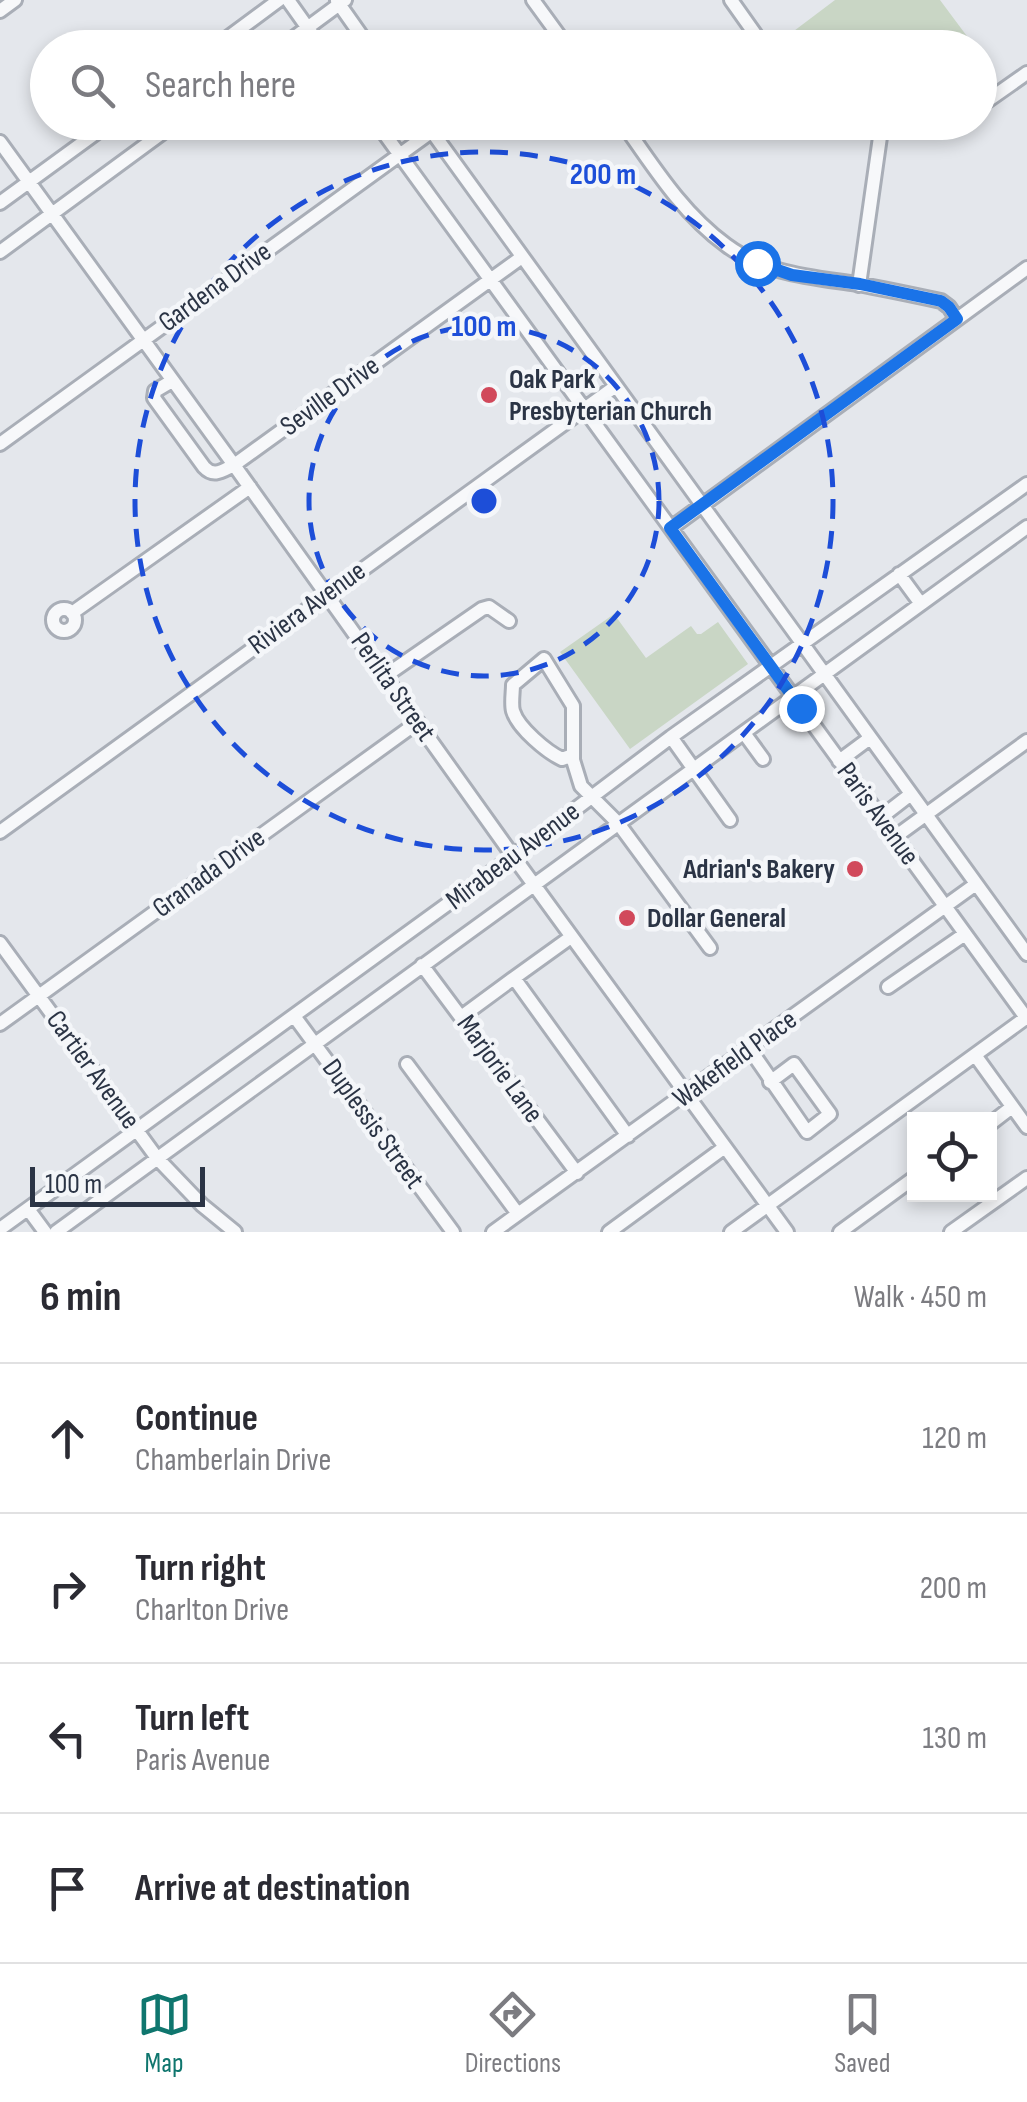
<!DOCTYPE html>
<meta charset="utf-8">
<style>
:root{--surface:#fff;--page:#f7f7f7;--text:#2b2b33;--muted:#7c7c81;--line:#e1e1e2;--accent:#0f766e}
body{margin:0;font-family:"Sofia Sans Condensed",sans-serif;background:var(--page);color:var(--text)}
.controls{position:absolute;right:30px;bottom:30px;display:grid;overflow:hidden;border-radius:0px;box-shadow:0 5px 15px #0003}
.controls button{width:90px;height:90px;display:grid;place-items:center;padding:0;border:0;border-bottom:2px solid var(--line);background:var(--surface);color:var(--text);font:50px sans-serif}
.scale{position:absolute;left:30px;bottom:25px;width:175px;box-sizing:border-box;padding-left:10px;border:5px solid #2b3445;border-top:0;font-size:28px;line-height:35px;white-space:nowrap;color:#2b3445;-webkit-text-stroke:8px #f4f6f9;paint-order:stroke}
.stop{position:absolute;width:30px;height:30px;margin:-22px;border:8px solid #1a73e8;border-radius:50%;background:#fff}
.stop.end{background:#1a73e8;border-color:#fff;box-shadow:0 2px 10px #0008}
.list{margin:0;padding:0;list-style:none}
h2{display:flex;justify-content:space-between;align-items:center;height:130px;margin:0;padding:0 40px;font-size:42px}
h2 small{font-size:32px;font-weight:400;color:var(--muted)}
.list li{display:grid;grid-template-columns:65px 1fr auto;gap:30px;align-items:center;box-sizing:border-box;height:150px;padding:0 40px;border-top:2px solid var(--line)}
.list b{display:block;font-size:38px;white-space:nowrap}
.list p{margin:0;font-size:32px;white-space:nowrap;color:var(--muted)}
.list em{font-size:32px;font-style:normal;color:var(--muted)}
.icon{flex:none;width:55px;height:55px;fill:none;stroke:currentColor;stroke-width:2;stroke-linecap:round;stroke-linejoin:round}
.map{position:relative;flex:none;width:1027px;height:1232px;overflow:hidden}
.search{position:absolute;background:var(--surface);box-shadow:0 5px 15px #0003;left:30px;right:30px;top:30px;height:110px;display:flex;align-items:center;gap:25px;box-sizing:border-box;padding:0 35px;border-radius:55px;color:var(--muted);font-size:38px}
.sheet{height:730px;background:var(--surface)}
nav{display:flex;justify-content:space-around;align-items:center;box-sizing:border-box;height:140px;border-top:2px solid var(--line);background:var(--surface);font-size:28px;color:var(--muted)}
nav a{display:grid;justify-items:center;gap:5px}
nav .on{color:var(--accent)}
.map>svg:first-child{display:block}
.green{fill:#c9d6c5}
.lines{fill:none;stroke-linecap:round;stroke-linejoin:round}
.minor-casing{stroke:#a9aeb7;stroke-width:18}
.path{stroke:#c2c5cb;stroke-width:2.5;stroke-dasharray:8 8;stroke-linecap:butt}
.minor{stroke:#f7f8fa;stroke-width:12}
.route{stroke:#1a73e8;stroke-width:12}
.ring{fill:none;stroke:#1d4ed8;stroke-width:5;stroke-dasharray:18 12}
.poi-dot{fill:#d1495b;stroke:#f4f6f9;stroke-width:4}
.labels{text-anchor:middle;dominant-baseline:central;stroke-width:9;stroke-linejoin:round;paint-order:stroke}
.street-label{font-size:28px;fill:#2b3445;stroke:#f4f6f9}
.poi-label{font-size:28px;font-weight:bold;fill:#2b3445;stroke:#f4f6f9;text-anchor:start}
.centre{fill:#1d4ed8;stroke:#f4f6f9;stroke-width:5}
.ring-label{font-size:30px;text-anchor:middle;font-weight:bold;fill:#1d4ed8;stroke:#f4f6f9;stroke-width:9;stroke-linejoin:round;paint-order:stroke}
</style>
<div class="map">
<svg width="1027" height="1232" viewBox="0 0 1027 1232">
<rect width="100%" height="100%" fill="#e4e7ec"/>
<path class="green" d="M 835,0 L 940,0 L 975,47 L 775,47 L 774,46 Z
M 614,614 L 646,658 L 691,626 L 697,634 L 701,634 L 718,622 L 748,664 L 630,749 L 560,652 Z"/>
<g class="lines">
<g class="minor-casing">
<path id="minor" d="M 288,0 L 322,48
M 533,0 L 568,48
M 731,0 L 765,48
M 337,1 L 370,48
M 0,11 L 15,0
M 214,48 L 279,0
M 280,48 L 345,0
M 980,106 L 1027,73
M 376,122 L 1027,1019
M 425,122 L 1027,954
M 622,122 C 653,166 682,213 726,245 C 765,274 811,277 857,284 C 885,289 913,295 941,301 L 949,307 L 957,319
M 857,122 C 888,132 914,131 944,122
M 0,142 L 234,465 L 513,856 L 787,1232
M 0,203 L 111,122
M 0,252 L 177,122
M 859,285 L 881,130
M 172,381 L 155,391 L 154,398 L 204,467 C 214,478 223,470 234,465 L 522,257
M 0,444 L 431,132
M 671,528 L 1027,268
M 899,574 L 921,604
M53 620a11 11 0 1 1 22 0a11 11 0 1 1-22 0Z
M 72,613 L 250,487
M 385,676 L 482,609 L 489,607 L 509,621
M 744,733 L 763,759
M 671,737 L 730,820
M 573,755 L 562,759 C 547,752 518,728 513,711 C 511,704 513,692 513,685 L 544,659 L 573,706 L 573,760 L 581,786 L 618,823 L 710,948
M 839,761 L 870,738
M 880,818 L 911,794
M 0,832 L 616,386
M 895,837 L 1027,741
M 571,937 L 514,978 L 628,1136
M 0,943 L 157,1158 L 202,1205 L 235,1232
M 422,965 L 577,1173
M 888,987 L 965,934
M 294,1016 L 453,1232
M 461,1017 L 514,978
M 0,1024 L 418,722
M 749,1048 L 807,1132 L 830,1114 L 794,1064 L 770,1082
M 975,1055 L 1027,1127
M 407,1064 L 518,1214
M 990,1124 L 1012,1107
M 28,1209 L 45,1232
M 0,1229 L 504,863 L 671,737 L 1027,484
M 56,1232 L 1027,527
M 493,1232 L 976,884
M 609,1232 L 725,1147
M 731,1232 L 1027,1017
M 840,1232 L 914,1178
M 951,1232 L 1027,1178"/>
</g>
<path class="path" d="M 602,413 L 616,403"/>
<use href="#minor" class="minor"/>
</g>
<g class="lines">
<path class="route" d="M 757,263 L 792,275 L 860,284 L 941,301 L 949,307 L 957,319 L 670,528 L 801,708"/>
</g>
<g class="ring">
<circle cx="484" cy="501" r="175"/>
<circle cx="484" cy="501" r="349"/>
</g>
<g class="poi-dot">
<circle cx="489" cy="395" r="10"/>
<circle cx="855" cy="869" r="10"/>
<circle cx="627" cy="918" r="10"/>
</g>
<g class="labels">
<g class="street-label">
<text transform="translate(215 287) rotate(-36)">Gardena Drive</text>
<text transform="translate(330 396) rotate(-36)">Seville Drive</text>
<text transform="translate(307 608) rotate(-36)">Riviera Avenue</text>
<text transform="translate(393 687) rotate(55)">Perlita Street</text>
<text transform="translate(878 814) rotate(54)">Paris Avenue</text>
<text transform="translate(513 856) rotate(-37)">Mirabeau Avenue</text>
<text transform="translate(209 873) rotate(-36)">Granada Drive</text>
<text transform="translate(735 1059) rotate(-36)">Wakefield Place</text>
<text transform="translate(500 1069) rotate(54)">Marjorie Lane</text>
<text transform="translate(93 1070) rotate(54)">Cartier Avenue</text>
<text transform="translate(373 1124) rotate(54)">Duplessis Street</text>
</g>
<g class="poi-label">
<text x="509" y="379">Oak Park<tspan x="509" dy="32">Presbyterian Church</tspan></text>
<text x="835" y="869" text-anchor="end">Adrian's Bakery</text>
<text x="647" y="918">Dollar General</text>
</g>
</g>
<circle cx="484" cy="501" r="15" class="centre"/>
<g class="ring-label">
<text x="603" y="184">200 m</text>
<text x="484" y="336">100 m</text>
</g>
</svg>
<div class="controls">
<button><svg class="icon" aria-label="locate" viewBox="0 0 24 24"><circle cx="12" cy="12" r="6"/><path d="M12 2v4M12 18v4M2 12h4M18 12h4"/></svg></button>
</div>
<div class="scale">100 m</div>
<div class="stop" style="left:757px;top:263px"></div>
<div class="stop end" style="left:801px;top:708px"></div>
<div class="search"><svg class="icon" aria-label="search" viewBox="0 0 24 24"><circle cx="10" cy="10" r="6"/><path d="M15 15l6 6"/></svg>Search here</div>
</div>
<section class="sheet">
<h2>6 min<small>Walk · 450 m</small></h2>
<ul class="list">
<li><svg class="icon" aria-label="ahead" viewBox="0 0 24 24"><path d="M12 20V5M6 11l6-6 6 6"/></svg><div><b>Continue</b><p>Chamberlain Drive</p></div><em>120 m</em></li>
<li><svg class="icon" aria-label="right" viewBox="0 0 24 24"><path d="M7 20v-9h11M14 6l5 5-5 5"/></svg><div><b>Turn right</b><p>Charlton Drive</p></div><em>200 m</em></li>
<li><svg class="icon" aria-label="left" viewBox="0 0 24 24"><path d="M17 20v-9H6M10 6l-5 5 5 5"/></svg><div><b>Turn left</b><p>Paris Avenue</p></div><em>130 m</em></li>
<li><svg class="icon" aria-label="arrive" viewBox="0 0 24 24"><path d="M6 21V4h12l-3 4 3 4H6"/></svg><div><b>Arrive at destination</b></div></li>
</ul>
</section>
<nav>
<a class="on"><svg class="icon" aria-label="map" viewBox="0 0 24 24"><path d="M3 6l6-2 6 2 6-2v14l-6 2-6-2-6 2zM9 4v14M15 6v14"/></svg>Map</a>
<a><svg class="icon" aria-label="directions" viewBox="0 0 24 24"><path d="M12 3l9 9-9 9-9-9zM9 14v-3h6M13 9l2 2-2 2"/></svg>Directions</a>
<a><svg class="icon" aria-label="saved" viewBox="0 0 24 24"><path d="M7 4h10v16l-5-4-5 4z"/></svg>Saved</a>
</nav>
